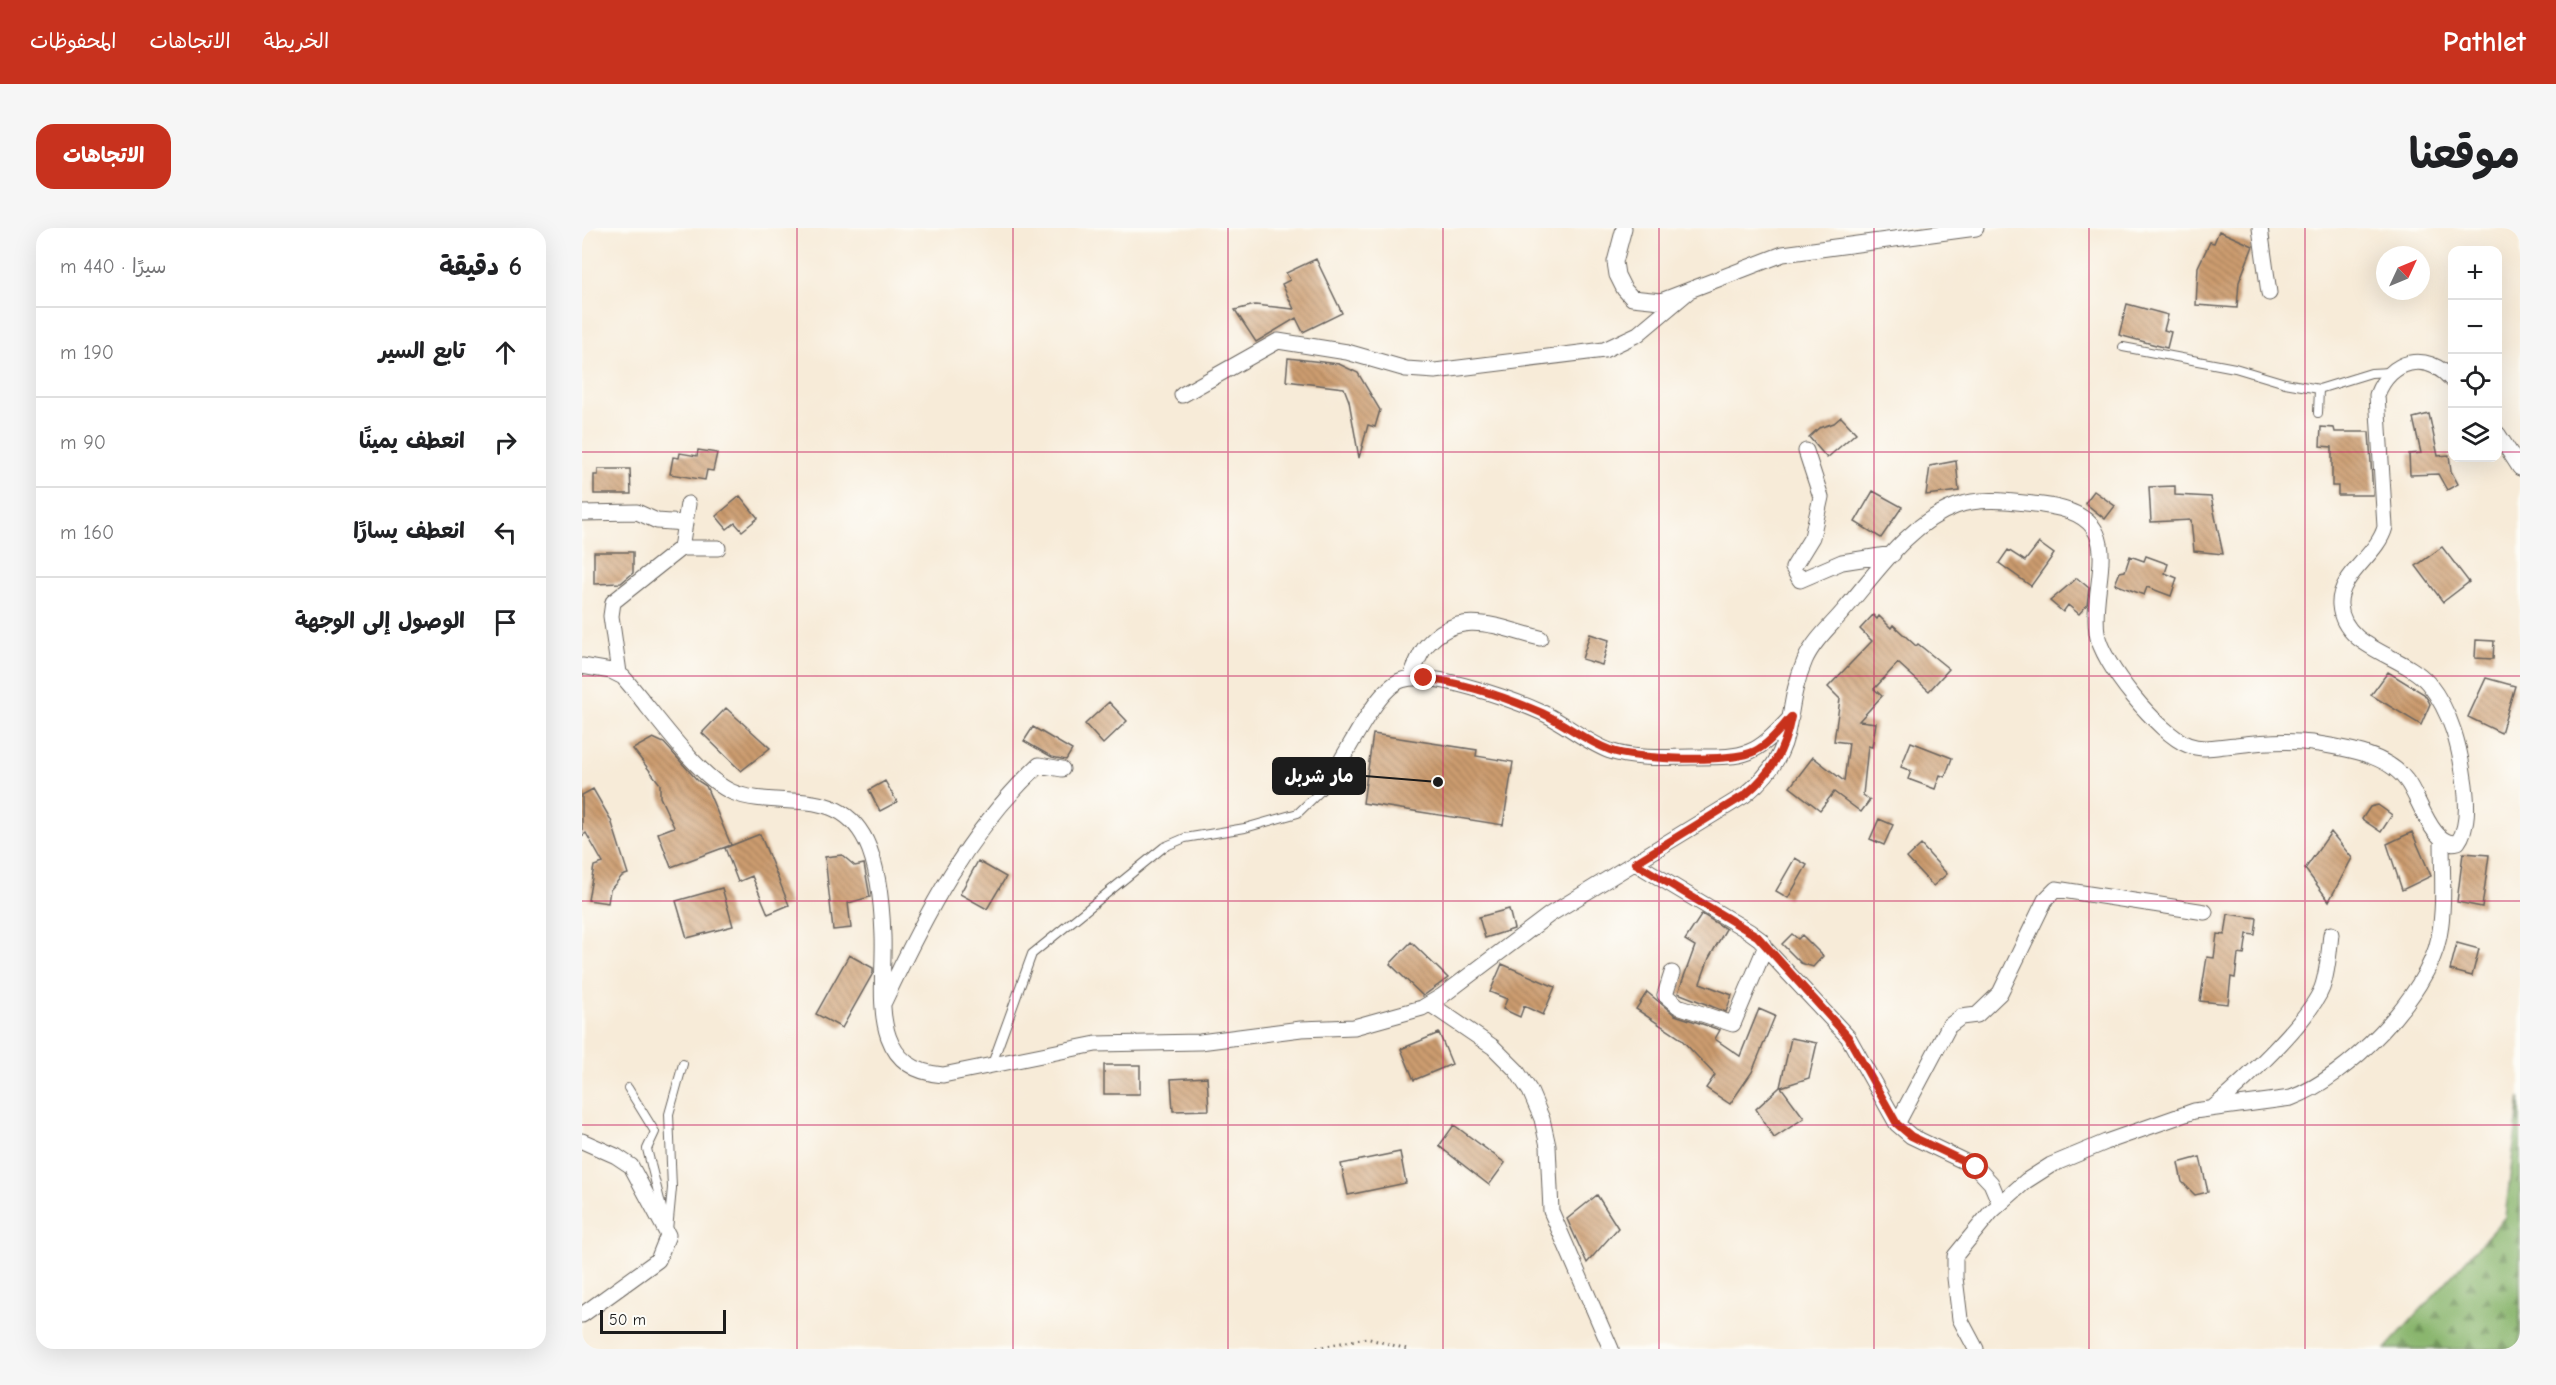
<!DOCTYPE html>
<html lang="ar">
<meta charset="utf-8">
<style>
:root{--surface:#fff;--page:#f6f6f6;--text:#202124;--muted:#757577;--line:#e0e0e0;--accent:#c8321e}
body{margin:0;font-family:"Comic Neue","Playpen Sans Arabic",sans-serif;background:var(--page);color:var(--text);direction:rtl}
.controls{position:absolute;right:18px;top:18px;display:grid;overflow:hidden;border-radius:12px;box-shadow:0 6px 24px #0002}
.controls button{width:54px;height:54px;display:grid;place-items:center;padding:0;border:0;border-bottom:2px solid var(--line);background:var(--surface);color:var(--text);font:30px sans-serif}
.compass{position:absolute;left:1794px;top:18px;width:54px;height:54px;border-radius:50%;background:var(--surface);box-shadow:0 6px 24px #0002;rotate:46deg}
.scale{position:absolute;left:18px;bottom:15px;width:126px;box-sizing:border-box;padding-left:6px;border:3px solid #1c1c1c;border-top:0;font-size:16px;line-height:21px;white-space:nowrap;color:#1c1c1c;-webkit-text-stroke:4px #fdfcf7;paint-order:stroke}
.stop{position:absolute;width:18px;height:18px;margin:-14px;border:4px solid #c8321e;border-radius:50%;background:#fff}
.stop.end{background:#c8321e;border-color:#fff;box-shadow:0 2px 6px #0008}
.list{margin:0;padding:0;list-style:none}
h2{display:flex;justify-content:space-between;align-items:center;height:78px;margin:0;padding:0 24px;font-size:26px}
h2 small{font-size:20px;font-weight:400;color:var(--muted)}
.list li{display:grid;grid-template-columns:39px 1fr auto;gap:18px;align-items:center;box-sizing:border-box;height:90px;padding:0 24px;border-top:2px solid var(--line)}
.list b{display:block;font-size:22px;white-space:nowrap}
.list em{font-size:20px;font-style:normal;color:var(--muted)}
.icon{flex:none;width:33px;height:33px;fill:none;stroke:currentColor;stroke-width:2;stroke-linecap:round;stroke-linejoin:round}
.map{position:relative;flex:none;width:1938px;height:1121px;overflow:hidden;direction:ltr;border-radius:18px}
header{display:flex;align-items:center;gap:36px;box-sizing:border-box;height:84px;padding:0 30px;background:var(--accent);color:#fff}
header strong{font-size:28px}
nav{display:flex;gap:33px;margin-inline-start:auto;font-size:21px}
.intro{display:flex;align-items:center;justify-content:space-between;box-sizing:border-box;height:144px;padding:0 36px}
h1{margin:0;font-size:42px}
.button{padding:15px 27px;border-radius:18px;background:var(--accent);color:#fff;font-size:21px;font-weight:700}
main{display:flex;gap:36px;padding:0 36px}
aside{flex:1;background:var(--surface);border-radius:18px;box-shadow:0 6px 24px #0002}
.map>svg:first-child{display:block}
.forest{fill:url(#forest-firs);stroke:#536945;stroke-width:1.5}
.building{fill:url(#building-back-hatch)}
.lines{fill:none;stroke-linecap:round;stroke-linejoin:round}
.service-casing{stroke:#69645e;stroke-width:10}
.minor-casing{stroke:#69645e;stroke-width:17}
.path{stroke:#69645e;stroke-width:3;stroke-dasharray:1.5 4.5;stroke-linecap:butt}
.service{stroke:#fff;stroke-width:8}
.minor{stroke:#fff;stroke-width:15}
.route{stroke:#c8321e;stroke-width:8}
.grid{fill:none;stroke:#c2185b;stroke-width:1.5;stroke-opacity:0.55}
.leader{fill:none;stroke:#1c1c1c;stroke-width:2}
.callout-dot{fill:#1c1c1c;stroke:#fdfcf7;stroke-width:2}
.callout{fill:#1c1c1c;stroke:#1c1c1c;stroke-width:2}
.callout-label{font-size:18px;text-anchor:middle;font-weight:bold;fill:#fff}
</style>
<header>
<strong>Pathlet</strong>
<nav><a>الخريطة</a><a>الاتجاهات</a><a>المحفوظات</a></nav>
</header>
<div class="intro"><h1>موقعنا</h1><a class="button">الاتجاهات</a></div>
<main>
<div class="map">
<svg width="1938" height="1121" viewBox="0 0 1938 1121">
<defs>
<pattern id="forest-firs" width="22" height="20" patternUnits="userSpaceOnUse" patternTransform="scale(1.5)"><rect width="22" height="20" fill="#8ab66e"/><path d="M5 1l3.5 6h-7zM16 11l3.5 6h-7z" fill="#70935a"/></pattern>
<pattern id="building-back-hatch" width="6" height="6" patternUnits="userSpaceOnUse" patternTransform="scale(1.5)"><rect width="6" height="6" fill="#cc9c6f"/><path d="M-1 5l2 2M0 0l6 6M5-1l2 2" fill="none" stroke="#a57e5a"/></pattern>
</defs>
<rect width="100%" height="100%" fill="#fdfcf7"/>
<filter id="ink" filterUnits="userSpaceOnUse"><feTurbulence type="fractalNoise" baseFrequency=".0167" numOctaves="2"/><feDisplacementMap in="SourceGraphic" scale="12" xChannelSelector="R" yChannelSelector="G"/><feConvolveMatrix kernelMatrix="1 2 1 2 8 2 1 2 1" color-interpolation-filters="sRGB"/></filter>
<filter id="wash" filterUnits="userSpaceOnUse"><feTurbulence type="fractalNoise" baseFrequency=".008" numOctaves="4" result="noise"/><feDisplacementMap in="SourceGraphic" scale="24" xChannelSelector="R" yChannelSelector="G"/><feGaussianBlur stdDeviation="1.35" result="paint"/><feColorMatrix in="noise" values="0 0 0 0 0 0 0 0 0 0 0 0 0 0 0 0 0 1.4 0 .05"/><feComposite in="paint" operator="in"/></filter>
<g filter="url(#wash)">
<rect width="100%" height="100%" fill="#f7ebd8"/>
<path class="forest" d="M 1938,869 L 1938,1121 L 1803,1121 L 1923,989 Z"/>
<g id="blocks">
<path class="building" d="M 1637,3 L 1671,18 L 1657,54 L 1655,80 L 1614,77 L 1616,39 L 1628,14 L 1632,15 Z
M 734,31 L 760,85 L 721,104 L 714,90 L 674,114 L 653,82 L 673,77 L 712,81 L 700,56 L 708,52 L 704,45 Z
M 1545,76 L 1586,87 L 1582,102 L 1589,104 L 1585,120 L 1537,107 Z
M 706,130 L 757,136 L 776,145 L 798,182 L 793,199 L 786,197 L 777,230 L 767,173 L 762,160 L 704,153 Z
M 1847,186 L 1856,228 L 1867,227 L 1869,243 L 1876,256 L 1865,262 L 1856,246 L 1828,247 L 1827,226 L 1839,225 L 1831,190 Z
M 1259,189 L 1274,205 L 1245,230 L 1227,209 L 1237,200 L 1252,195 Z
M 1739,199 L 1752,200 L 1753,204 L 1787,204 L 1791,267 L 1756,267 L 1756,258 L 1750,258 L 1750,219 L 1738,218 Z
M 116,222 L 135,225 L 131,243 L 125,242 L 123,252 L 88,246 L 91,229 L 97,230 L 98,225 L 115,228 Z
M 1374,233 L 1377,263 L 1344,267 L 1348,238 Z
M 16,241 L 48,241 L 49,266 L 12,266 L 12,247 L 16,247 Z
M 1593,258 L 1593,267 L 1629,269 L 1641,326 L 1612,323 L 1609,292 L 1569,294 L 1567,259 Z
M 1291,263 L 1320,279 L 1299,310 L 1273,294 Z
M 1512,263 L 1533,278 L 1523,291 L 1503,275 Z
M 158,268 L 176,290 L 160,303 L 153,295 L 145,301 L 134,288 Z
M 1457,315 L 1472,326 L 1449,358 L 1417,335 L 1426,322 L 1443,333 Z
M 1860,319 L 1887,354 L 1861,374 L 1834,338 Z
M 12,324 L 51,324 L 51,345 L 39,355 L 12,356 Z
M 1548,328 L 1562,333 L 1564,328 L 1586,336 L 1583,345 L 1595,350 L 1589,368 L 1565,359 L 1562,367 L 1533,356 L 1538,344 L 1543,343 Z
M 1495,350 L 1507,360 L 1505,377 L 1497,386 L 1486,377 L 1481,384 L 1468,373 Z
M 1291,387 L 1295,391 L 1297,388 L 1309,400 L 1311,397 L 1334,418 L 1336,416 L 1367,441 L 1347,463 L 1316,435 L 1292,461 L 1300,468 L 1277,493 L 1294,495 L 1290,519 L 1286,518 L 1281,567 L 1288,572 L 1279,584 L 1252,564 L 1238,582 L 1208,559 L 1231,529 L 1262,553 L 1267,515 L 1252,513 L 1258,471 L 1246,459 L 1290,413 L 1278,401 Z
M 1008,406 L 1027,412 L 1020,437 L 1000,431 Z
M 1894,412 L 1912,413 L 1911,431 L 1893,430 Z
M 1806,444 L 1842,466 L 1846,472 L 1848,476 L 1839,497 L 1789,467 Z
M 1904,450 L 1933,458 L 1919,505 L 1886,489 Z
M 527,474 L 545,493 L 521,516 L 503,496 Z
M 144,480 L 188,520 L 159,543 L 120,505 Z
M 451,499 L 490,522 L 484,532 L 470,529 L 442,513 Z
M 791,506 L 895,522 L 894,528 L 931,534 L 921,597 L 781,575 Z
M 71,510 L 82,515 L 116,553 L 124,558 L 149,617 L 89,639 L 76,605 L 92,599 L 78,569 L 78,556 L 51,521 Z
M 1329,514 L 1370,530 L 1363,549 L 1358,547 L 1353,561 L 1326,551 L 1329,543 L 1319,539 Z
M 303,553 L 315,574 L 298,583 L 287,562 Z
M 11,561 L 29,592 L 46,646 L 40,648 L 28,662 L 26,675 L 6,672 L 12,638 L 21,635 L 4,605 L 0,608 L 0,567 Z
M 1796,577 L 1810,587 L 1799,604 L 1780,591 L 1788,579 Z
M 1297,591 L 1311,597 L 1302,617 L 1288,611 Z
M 1749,604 L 1770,630 L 1747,673 L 1723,641 Z
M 1830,604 L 1849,648 L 1820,662 L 1805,616 Z
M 178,606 L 207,677 L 186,686 L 170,648 L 156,654 L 143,620 Z
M 1339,617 L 1365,646 L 1351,658 L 1325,630 Z
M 1881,625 L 1907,627 L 1900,679 L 1875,674 Z
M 260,627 L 273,638 L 282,636 L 288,669 L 266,675 L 269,700 L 251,702 L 243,629 Z
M 1213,630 L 1225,637 L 1206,670 L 1194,663 Z
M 396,633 L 424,649 L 405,681 L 378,666 Z
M 140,660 L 151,698 L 105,710 L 94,673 Z
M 927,681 L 932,701 L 903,710 L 897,689 Z
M 1120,686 L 1144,701 L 1127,730 L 1118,755 L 1150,767 L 1144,784 L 1096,765 L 1113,718 L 1103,712 Z
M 1646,686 L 1675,690 L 1673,707 L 1665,706 L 1662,727 L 1656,726 L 1653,750 L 1649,749 L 1646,776 L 1618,773 L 1625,729 L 1632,730 L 1635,706 L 1643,707 Z
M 1210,706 L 1216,711 L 1220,707 L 1241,728 L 1231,739 L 1219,735 L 1200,716 Z
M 829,714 L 866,750 L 841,768 L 808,736 Z
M 1875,715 L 1897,721 L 1890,748 L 1868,742 Z
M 267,727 L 291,740 L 291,745 L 260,800 L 234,786 Z
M 920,736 L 973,759 L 961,787 L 942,778 L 938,789 L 921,781 L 925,771 L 908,764 Z
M 1065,764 L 1093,787 L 1138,802 L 1133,811 L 1158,828 L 1177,781 L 1193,788 L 1170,844 L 1148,876 L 1124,860 L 1133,847 L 1098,810 L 1054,781 Z
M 857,805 L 870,836 L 832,852 L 819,821 Z
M 1209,810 L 1235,815 L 1227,850 L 1199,859 L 1222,890 L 1192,910 L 1174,881 L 1198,859 Z
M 522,837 L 558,837 L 558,866 L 522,866 Z
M 625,849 L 627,882 L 591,883 L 589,851 Z
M 872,897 L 923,935 L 907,957 L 857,918 Z
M 818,924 L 824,955 L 766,967 L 759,936 Z
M 1618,929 L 1626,964 L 1613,967 L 1600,954 L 1596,935 Z
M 1015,967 L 1036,1000 L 1005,1035 L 985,991 Z"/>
</g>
</g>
<g filter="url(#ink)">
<use href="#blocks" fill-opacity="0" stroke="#69645e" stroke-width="1.5"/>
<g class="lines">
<g class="service-casing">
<path id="service" d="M 1541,119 L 1653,140 L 1703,155 L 1737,161 L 1789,145 L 1808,144
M 1736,185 L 1737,161
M 410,836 L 450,726 L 582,619 L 603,610 L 663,600 L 716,585 L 754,548 L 760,531
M 46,860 L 73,904 L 65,921 L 82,988
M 86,1002 L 90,960 L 87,886 L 101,836"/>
</g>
<g class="minor-casing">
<path id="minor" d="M 1042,0 L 1033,34 L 1035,47 L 1042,61 L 1050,70 L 1079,73 L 1201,26 L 1394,0
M 1678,0 L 1687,65
M 600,167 L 696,113 L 765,124 L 824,141 L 853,143 L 1022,122 L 1056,106 L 1106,64
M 1916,206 L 1938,240
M 1224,223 L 1239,269 L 1230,309 L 1211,340 L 1218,352 L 1260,334 L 1311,326
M 0,285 L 55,284 L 75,293 L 103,295
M 99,320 L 106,276
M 0,438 L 29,443 L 41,449 C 68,479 115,549 150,564 C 196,583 256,555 284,613 C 297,640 300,678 301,708 C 303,761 284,841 361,847 L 514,816 L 618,814 L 719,801 L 772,799 L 840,780 L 860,768 L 967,687 L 1163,567 C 1221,519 1198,490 1223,432 C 1232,412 1250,397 1263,381 C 1295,344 1327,295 1374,278 C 1401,268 1433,274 1460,277 C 1552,288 1507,350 1515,405 C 1519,435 1577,506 1606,517 C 1622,523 1637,518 1654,517 C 1678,514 1706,512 1730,515 C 1760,520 1804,525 1824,552 C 1837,567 1850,622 1876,614 C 1887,599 1885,574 1883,557 C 1878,520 1870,485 1846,455 C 1821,426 1761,421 1758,377 C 1756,347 1796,327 1803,299 L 1795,167 C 1808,132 1844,122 1870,152
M 37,445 L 29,388 L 31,374 L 99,320 L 136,320
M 828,450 C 833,440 837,425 845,417 C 878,379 917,400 958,410
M 760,531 C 773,510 797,460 820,452 C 849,442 932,472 961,485 C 984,496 1004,514 1028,523 C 1054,532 1083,529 1110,529 C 1165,529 1171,530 1209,489
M 1053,635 L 1168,704 L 1179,712 L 1183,720 L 1151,796 L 1096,778 L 1083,767 L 1090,745
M 1183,720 L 1266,809 L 1315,896 L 1329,908 L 1394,939 L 1409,955 L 1418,976
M 302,774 C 343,687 386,603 457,537 L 480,541
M 848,776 L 911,819 L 934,842 L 948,863 L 960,891 L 966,918 L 969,983 L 1029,1121
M 1632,879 C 1660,855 1727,793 1740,760 C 1746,743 1747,724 1749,706
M 1315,896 L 1367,798 L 1379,789 L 1395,787 L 1418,765 L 1463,672 L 1474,661 L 1623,684
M 0,913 L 34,928 L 49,938 L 86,1007 L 76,1032 L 0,1087
M 1394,1121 L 1378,1091 L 1373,1050 L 1373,1028 L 1409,984 L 1444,953 L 1469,937 L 1524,914 L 1612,883 L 1709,870 C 1764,850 1846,768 1857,709 C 1863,677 1860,644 1860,612"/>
</g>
<path class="path" d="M 729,1121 L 784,1110 L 825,1121"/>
<use href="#service" class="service"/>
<use href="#minor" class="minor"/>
</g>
</g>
<g class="lines" filter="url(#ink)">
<path class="route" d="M 842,450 C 882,455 923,469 960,485 C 984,496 1003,513 1028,522 C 1052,532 1150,535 1173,523 C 1187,516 1198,501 1209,489 C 1202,524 1190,544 1163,567 L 1053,635 L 1175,708 L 1266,809 L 1315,896 L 1329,908 L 1394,939"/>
</g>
<path class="grid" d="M 215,0 L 215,1121M 431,0 L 431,1121M 646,0 L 646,1121M 861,0 L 861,1121M 1077,0 L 1077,1121M 1292,0 L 1292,1121M 1507,0 L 1507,1121M 1723,0 L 1723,1121M 0,224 L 1870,224M 1916,224 L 1938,224M 0,448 L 1938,448M 0,673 L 1938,673M 0,897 L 1938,897"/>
<path class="leader" d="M856 554L783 548"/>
<circle class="callout-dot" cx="856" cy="554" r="6"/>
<rect class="callout" x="691" y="530" width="92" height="36" rx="6"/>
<g class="callout-label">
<text x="737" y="554">مار شربل</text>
</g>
</svg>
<div class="controls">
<button>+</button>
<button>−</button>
<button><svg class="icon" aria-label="locate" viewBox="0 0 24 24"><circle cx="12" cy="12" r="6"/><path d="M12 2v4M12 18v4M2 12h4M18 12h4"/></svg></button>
<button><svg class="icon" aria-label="layers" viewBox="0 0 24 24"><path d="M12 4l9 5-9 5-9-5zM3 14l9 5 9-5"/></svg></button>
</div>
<svg class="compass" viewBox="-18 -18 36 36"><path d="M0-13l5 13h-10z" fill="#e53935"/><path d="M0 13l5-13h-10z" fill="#757577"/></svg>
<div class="scale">50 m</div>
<div class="stop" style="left:1394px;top:939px"></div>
<div class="stop end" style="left:842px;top:450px"></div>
</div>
<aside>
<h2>6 دقيقة<small>سيرًا · 440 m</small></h2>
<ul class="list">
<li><svg class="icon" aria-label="ahead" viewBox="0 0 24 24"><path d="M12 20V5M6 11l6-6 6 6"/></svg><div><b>تابع السير</b></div><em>190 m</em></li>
<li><svg class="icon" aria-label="right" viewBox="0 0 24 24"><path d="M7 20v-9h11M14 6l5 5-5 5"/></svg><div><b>انعطف يمينًا</b></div><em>90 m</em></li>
<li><svg class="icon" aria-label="left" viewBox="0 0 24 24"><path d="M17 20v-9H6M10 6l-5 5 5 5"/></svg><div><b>انعطف يسارًا</b></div><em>160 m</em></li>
<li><svg class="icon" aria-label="arrive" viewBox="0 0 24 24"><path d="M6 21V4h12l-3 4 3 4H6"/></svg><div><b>الوصول إلى الوجهة</b></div></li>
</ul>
</aside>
</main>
